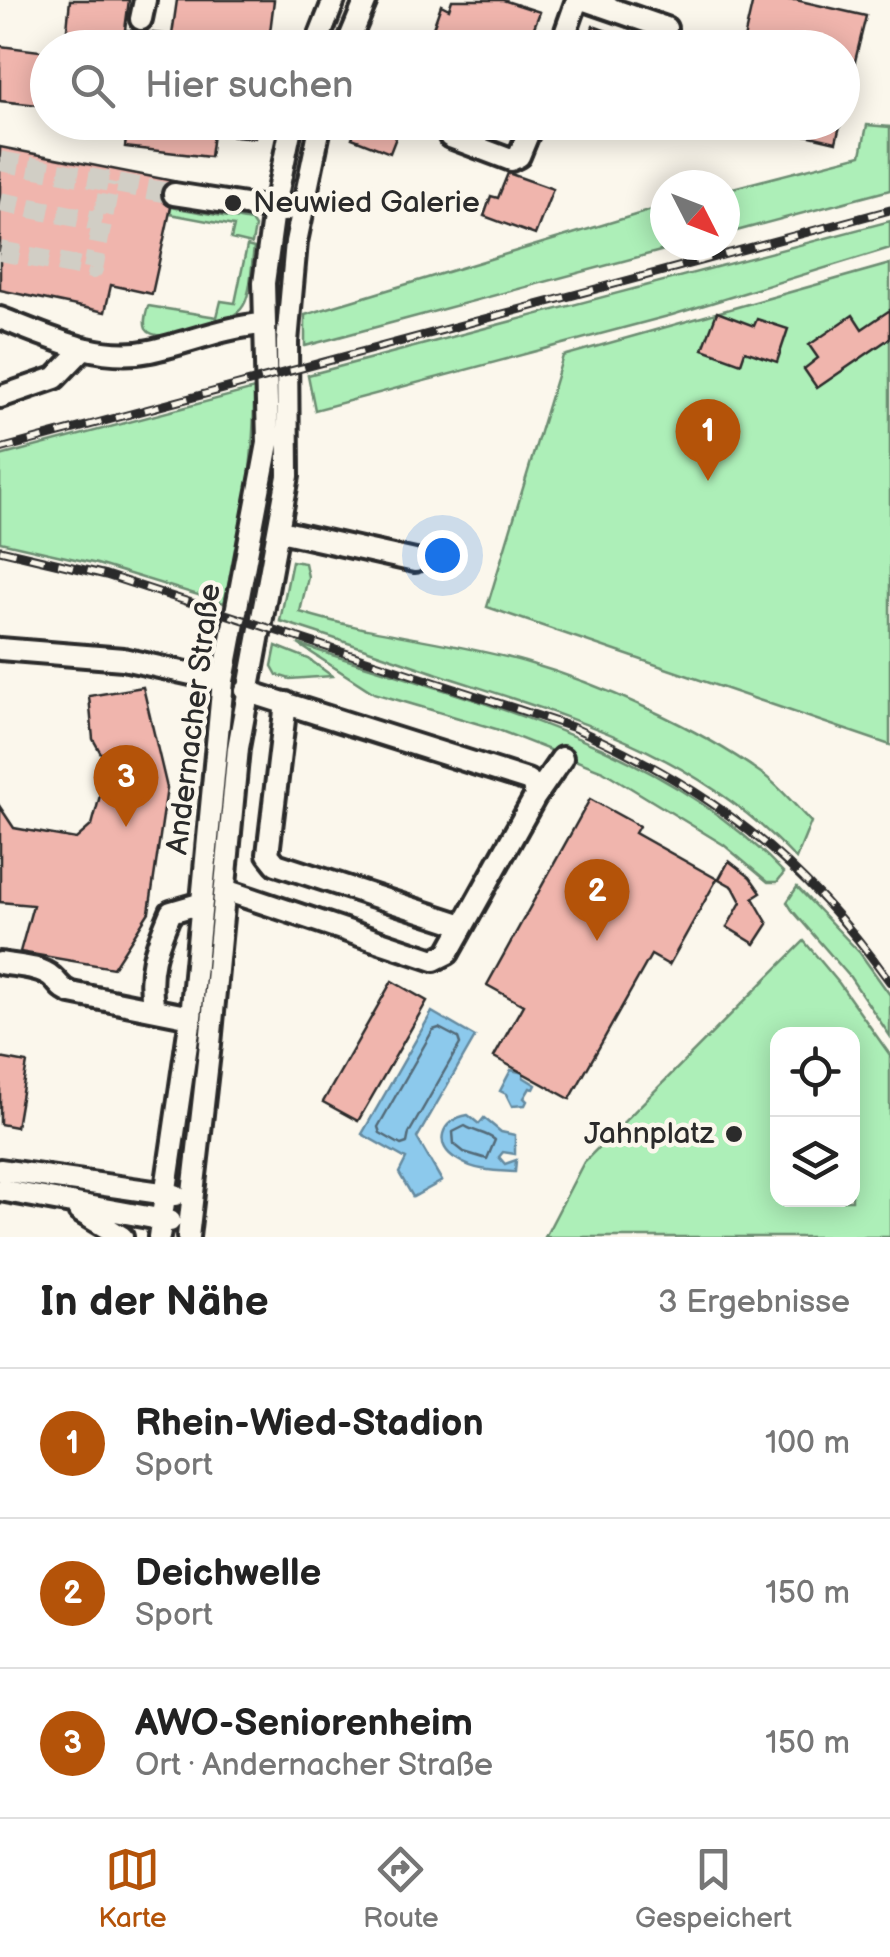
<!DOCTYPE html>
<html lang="de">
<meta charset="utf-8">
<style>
:root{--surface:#fff;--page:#f6f6f6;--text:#222;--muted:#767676;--line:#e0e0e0;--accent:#b45309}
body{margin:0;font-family:"Balsamiq Sans",sans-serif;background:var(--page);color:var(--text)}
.controls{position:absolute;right:30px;bottom:30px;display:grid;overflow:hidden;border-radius:20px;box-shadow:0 5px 25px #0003}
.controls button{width:90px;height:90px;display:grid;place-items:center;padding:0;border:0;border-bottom:2px solid var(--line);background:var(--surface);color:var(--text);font:50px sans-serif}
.compass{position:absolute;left:650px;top:170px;width:90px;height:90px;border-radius:50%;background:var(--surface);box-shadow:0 5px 25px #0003;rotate:132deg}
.you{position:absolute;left:442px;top:555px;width:35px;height:35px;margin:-25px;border:8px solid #fff;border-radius:50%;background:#1a73e8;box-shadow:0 0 0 15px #1a73e833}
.badge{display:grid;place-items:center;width:65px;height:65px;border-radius:50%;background:var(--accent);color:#fff;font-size:32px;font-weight:700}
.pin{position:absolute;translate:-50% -82px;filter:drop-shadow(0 2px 5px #0008)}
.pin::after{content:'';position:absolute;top:52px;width:35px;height:30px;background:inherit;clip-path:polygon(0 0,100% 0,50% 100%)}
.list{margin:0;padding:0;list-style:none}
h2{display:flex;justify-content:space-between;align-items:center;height:130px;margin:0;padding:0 40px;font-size:42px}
h2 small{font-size:32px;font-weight:400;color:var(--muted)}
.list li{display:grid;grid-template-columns:65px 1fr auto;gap:30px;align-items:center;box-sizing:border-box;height:150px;padding:0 40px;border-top:2px solid var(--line)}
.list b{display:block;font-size:38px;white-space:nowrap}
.list p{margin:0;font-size:32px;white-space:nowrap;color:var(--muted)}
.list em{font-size:32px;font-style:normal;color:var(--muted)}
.icon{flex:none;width:55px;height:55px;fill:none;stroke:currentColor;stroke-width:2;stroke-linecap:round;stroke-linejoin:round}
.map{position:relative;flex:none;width:890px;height:1237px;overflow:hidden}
.search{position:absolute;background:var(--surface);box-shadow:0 5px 25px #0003;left:30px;right:30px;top:30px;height:110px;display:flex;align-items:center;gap:25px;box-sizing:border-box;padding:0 35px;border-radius:55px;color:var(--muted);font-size:38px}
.sheet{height:580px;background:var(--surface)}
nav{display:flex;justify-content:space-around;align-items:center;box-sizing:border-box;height:140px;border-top:2px solid var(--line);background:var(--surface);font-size:28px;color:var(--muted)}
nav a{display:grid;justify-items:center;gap:5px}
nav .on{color:var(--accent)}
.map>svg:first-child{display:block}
.green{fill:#adefb8;stroke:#6c8d72;stroke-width:2.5;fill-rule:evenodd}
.water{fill:#8cc9ec;stroke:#658a9f;stroke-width:2.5}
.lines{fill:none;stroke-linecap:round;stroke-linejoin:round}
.shore{stroke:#526a78;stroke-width:2.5}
.building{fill:#f0b5ad;stroke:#2b2b2b;stroke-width:2.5}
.minor-tunnel{stroke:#d1cec5;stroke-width:20;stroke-dasharray:20 10;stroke-linecap:butt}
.minor-casing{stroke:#2b2b2b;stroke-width:28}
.minor{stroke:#fbf7ec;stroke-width:20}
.rail-casing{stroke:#2b2b2b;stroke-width:9}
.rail{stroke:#fbf7ec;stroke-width:5;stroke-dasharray:15;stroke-linecap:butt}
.poi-dot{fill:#2b2b2b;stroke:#fbf7ec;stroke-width:4}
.labels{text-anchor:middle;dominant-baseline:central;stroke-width:9;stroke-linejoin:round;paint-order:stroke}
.poi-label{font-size:30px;fill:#2b2b2b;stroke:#fbf7ec;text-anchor:start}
.street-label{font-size:30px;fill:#2b2b2b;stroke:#fbf7ec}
</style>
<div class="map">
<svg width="890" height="1237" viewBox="0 0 890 1237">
<rect width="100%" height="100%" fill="#fbf7ec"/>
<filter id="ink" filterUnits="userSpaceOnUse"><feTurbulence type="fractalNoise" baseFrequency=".01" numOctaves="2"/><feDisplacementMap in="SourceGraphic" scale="20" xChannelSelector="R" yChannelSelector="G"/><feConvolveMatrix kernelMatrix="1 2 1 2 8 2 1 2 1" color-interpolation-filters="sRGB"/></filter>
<g filter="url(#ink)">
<path class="green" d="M 867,125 L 890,127 L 890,190 L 725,234 L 725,190 L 861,155 Z
M 665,206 L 665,245 L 683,245 L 305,346 L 305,315 Z
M 171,207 L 251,221 L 255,227 L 252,244 L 231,239 L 234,226 L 170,214 Z
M 890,221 L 890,248 L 672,315 L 315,410 L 308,375 Z
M 247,246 L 254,248 C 251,265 252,296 241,309 C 230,323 156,347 146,329 C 143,322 146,313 148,306 L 217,317 L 221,301 L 235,303 Z
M 890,264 L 890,745 L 487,607 L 563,356 Z
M 254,389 C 255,466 243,529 224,603 L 97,564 L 0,542 L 0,456 Z
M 277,425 L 281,482 L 263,586 L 248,583 Z
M 292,561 L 305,563 L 308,577 L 300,612 C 373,635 451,641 525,662 C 601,684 697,727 761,773 C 780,786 795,806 811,822 L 796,859 C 696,753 581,721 447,677 C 391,658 336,638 280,621 Z
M 298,644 C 466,700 659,740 784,873 L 777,882 L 768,882 L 724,845 L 603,771 L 496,729 L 374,693 Z
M 276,646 L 309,659 L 332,676 L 290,679 L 277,675 L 272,666 Z
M 797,887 L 860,953 L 890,995 L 890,1036 L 850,977 L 792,910 L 787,902 Z
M 804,941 L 839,983 L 890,1055 L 890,1237 L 545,1237 L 584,1162 ZM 778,1034 L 852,1034 L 852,1200 L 778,1200 Z"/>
<path class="water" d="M 432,1012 L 475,1037 L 417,1138 L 442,1181 L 413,1197 L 399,1173 L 406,1159 L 362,1134 Z
M 511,1070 L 524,1073 L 523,1077 L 536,1085 L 534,1089 L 530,1088 L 524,1098 L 527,1101 L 525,1105 L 512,1106 L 506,1094 L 500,1091 Z
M 468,1115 L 479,1124 L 484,1118 L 501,1132 L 515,1135 L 515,1154 L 503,1152 L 499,1157 L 505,1164 L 516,1160 L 515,1172 C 495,1171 475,1171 458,1160 C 432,1146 441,1119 468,1115 Z"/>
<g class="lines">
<path class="shore" d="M 439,1028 L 458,1038 L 460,1044 L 409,1133 L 407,1143 L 401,1145 L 380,1133 L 378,1127 L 433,1030 Z
M 465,1126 C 476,1133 485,1132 495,1140 L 487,1159 L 464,1152 L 454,1144 L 453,1132 Z"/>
</g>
<path class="building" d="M 70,0 L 129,0 L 125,30 L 172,35 L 177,0 L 274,0 L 268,48 L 65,48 Z
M 452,0 L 503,0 L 540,12 L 526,48 L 426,48 L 441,5 L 449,9 Z
M 753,0 L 796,0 L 866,16 L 848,90 L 842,89 L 842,48 L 742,48 Z
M 593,26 L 648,46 L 647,48 L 586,48 Z
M 0,46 L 48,52 L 48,106 L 0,101 Z
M 128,122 L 257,122 L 255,138 L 213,134 L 210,157 L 125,147 Z
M 358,122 L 402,122 L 390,153 L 352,138 Z
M 452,122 L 496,122 L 490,138 Z
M 777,122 L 841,122 L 836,142 L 776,128 Z
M 0,147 L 173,181 L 164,185 L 161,191 L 162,200 L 171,207 L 152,294 L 111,285 L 105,312 L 0,290 Z
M 508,173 L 553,189 L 535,235 L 484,216 L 491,196 L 498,198 Z
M 890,310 L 890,338 L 817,388 L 804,369 L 818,358 L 809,345 L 853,315 L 862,329 Z
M 717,312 L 754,326 L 757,319 L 788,329 L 777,362 L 745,351 L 741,363 L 703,349 Z
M 143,687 L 167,788 L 149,912 L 113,968 L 20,952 L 33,905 L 0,902 L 0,807 L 14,828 L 76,839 L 92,825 L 108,766 L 93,739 L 89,696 Z
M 590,799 L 639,826 L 635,833 L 717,879 L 669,965 L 651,955 L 570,1099 L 494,1057 L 523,1005 L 487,985 Z
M 729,861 L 750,877 L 761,893 L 753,898 L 768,924 L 755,944 L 727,927 L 741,902 L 733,887 L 719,879 Z
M 392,981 L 427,1001 L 358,1121 L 323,1102 Z
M 0,1058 L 27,1063 L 16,1127 L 0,1124 Z"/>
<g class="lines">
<path class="minor-tunnel" d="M 0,161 L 174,194
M 0,202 L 102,222
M 0,251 L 93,269 L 110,182"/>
<g class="minor-casing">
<path id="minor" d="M 585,0 L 666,28
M 141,19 L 145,0
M 315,48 L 334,0
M 346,48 L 366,0
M 560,48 L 577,0
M 450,137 L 511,160 L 519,156 L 533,122
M 174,194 L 284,211
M 0,318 C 47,336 99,362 150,351 C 188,343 224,327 263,324
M 0,397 L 55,378 L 84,348
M 280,531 L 415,561
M 0,649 L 123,659 L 223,681
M 286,703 L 268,854 L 276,864 L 463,925
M 535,797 L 562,758
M 225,890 L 434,960 L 448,953 L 535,797 L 533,784 L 527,780 L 246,691
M 0,963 C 15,966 40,966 52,977 C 60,984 60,989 71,993 L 191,1017
M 154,1009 C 146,971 156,947 171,912 L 202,903
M 0,1170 L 175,1195
M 0,1190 L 170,1221
M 79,1211 L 122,1237
M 159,1237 L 191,1017 L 223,681 L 268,443 L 264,283 L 274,210 L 292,122
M 188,1237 L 210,1044 L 238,748 L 288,476 L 287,342 L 296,242 L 321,122"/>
</g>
<use href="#minor" class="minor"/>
<g class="rail-casing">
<path id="rail" d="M 0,449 L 890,210
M 0,550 L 106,575 L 572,727 C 708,787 803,859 890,982"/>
</g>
<use href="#rail" class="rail"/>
</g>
</g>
<g class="poi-dot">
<circle cx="233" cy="203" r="10"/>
<circle cx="734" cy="1134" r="10"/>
</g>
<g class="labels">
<g class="poi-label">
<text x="253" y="203">Neuwied Galerie</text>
<text x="714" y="1134" text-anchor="end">Jahnplatz</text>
</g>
<g class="street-label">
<text transform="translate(194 719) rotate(-83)">Andernacher Straße</text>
</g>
</g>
</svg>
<div class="controls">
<button><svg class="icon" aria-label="locate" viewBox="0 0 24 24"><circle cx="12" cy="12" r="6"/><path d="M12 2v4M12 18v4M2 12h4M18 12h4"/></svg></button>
<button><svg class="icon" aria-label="layers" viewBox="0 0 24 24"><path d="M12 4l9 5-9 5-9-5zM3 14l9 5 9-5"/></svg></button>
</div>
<svg class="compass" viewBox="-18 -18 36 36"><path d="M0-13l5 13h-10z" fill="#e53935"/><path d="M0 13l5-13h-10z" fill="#767676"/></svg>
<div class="you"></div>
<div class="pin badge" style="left:708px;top:481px">1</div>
<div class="pin badge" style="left:597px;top:941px">2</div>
<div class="pin badge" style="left:126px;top:827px">3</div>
<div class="search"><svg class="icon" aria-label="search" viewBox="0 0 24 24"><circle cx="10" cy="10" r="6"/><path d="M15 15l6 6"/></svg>Hier suchen</div>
</div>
<section class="sheet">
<h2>In der Nähe<small>3 Ergebnisse</small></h2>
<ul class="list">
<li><span class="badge">1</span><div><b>Rhein-Wied-Stadion</b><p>Sport</p></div><em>100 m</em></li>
<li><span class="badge">2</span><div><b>Deichwelle</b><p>Sport</p></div><em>150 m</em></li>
<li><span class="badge">3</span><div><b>AWO-Seniorenheim</b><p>Ort · Andernacher Straße</p></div><em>150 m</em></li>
</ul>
</section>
<nav>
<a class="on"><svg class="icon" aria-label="map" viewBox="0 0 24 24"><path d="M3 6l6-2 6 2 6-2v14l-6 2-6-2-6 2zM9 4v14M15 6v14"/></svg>Karte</a>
<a><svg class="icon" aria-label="directions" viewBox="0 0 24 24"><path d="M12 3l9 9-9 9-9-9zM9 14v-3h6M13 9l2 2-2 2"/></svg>Route</a>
<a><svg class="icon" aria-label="saved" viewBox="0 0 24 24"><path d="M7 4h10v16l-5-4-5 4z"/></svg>Gespeichert</a>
</nav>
